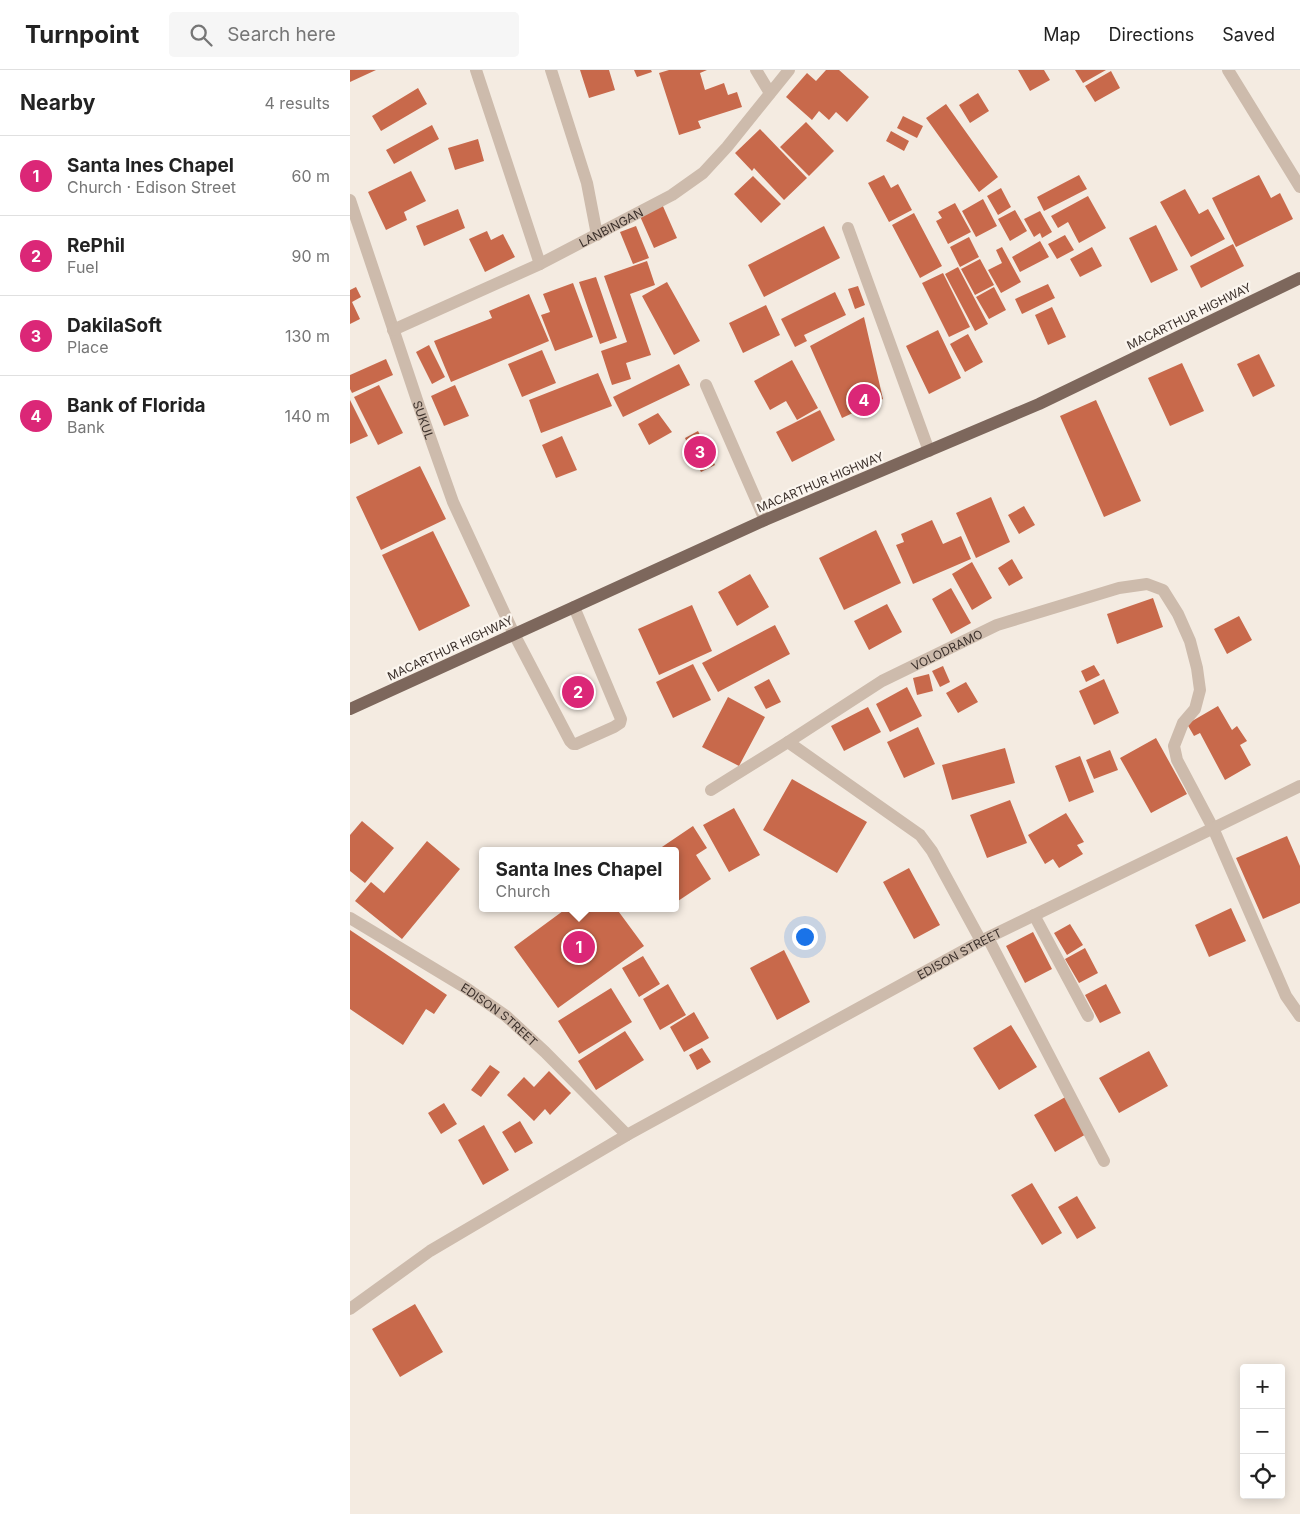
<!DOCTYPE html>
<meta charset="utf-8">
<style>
:root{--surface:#fff;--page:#f6f6f6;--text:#222;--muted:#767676;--line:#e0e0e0;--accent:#db2777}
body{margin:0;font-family:Inter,sans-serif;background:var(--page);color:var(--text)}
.controls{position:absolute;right:15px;bottom:15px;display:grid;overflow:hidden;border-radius:5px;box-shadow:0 2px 12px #0003}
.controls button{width:45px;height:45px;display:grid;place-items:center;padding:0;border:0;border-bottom:1px solid var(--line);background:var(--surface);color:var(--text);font:25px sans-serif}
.you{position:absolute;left:454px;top:866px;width:18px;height:18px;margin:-12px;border:4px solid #fff;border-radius:50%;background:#1a73e8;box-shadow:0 0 0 8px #1a73e833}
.badge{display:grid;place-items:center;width:32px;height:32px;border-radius:50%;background:var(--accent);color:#fff;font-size:16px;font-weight:700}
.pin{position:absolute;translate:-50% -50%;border:2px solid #fff;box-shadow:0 1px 5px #0006}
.popup{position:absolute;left:129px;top:777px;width:200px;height:65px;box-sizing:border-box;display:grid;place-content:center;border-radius:5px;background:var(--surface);filter:drop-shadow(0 1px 4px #0005);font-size:16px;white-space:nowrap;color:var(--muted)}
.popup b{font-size:19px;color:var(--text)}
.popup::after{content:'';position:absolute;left:50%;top:100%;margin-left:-10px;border:10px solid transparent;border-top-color:var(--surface)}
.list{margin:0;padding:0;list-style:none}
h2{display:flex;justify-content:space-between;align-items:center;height:65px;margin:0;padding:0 20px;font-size:21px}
h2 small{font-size:16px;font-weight:400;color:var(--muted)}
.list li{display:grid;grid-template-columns:32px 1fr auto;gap:15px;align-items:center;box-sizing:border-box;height:80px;padding:0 20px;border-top:1px solid var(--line)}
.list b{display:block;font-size:19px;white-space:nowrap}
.list p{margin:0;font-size:16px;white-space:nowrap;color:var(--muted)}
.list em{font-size:16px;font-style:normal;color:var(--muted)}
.icon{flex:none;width:28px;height:28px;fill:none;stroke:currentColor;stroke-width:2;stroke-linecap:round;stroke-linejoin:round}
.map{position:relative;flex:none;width:950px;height:1444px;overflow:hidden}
header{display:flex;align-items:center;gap:30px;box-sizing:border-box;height:70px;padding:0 25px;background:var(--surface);border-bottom:1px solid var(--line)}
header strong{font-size:24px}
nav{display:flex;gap:28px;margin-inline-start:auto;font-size:18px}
.search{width:350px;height:45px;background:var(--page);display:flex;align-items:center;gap:12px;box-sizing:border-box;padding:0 18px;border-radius:5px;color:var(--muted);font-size:19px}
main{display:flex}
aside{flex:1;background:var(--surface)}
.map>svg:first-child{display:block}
.building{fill:#c8694b}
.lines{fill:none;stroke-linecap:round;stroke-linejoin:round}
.minor{stroke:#cdbbac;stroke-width:12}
.major{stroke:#7d675c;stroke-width:12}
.labels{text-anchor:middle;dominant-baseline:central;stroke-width:4.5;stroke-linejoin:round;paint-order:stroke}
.street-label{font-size:12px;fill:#3b302b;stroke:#fbf5ee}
</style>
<header>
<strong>Turnpoint</strong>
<div class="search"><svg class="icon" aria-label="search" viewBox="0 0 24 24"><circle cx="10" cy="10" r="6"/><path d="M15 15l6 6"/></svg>Search here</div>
<nav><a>Map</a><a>Directions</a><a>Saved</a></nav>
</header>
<main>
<aside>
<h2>Nearby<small>4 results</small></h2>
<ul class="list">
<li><span class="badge">1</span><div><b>Santa Ines Chapel</b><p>Church · Edison Street</p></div><em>60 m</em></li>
<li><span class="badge">2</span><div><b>RePhil</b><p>Fuel</p></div><em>90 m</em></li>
<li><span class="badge">3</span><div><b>DakilaSoft</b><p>Place</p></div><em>130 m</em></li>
<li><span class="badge">4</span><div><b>Bank of Florida</b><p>Bank</p></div><em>140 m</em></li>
</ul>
</aside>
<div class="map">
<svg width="950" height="1444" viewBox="0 0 950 1444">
<rect width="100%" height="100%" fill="#f4ebe1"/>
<path class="building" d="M 0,0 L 26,0 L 0,12 Z
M 230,0 L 259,0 L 265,20 L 239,28 Z
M 284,0 L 301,0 L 302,2 L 287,7 Z
M 319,0 L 357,0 L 350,3 L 355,20 L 374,13 L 378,25 L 387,22 L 392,37 L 348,51 L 351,58 L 329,65 L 309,3 Z
M 476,0 L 489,0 L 519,27 L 497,52 L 486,42 L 479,50 L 469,41 L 462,50 L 436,27 L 457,3 L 466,11 Z
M 668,0 L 694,0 L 700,10 L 680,21 Z
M 725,0 L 756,0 L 733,13 Z
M 761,1 L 770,18 L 745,32 L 735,16 Z
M 68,18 L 77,34 L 31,61 L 22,46 Z
M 628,23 L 639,41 L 620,53 L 609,35 Z
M 596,34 L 648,107 L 629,122 L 576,48 Z
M 553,46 L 573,56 L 567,68 L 547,58 Z
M 456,52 L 484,81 L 459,106 L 430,77 Z
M 82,55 L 89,69 L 44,94 L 36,80 Z
M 410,59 L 457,108 L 434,130 L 404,98 L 402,101 L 385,83 Z
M 541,61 L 559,71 L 554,81 L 536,71 Z
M 128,69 L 134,91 L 105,100 L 98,78 Z
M 61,101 L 76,131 L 54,142 L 57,150 L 36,160 L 18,122 Z
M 534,105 L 541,118 L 548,114 L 562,140 L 539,152 L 518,113 Z
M 729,105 L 737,119 L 694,141 L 687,127 Z
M 909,105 L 921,128 L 930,123 L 943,149 L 886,177 L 862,128 Z
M 403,106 L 431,134 L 411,153 L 384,124 Z
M 651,118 L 661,137 L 648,145 L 637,126 Z
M 835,119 L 849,144 L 858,139 L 875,169 L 841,187 L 810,132 Z
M 738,126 L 756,158 L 729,173 L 718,152 L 708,158 L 701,146 Z
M 633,129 L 647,156 L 626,167 L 612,141 Z
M 605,133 L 621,162 L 598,174 L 586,151 L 592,148 L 588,142 Z
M 312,134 L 327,168 L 304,178 L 289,144 Z
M 108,139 L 115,158 L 74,176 L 66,156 Z
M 665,140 L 677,161 L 660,171 L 648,149 Z
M 690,141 L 702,162 L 692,168 L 690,163 L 684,167 L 674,149 Z
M 564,143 L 592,196 L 570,208 L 542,155 Z
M 806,155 L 828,200 L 801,213 L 779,168 Z
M 286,156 L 299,188 L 283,194 L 270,162 Z
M 474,156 L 490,188 L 414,227 L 398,195 Z
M 137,161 L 141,170 L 153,164 L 165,187 L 135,202 L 119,169 Z
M 715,165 L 724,180 L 707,189 L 698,174 Z
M 619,167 L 629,187 L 610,197 L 600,177 Z
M 690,171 L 699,187 L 670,202 L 662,187 Z
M 883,174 L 894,196 L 851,218 L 840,196 Z
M 652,177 L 671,212 L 651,223 L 638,200 L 652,193 L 646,180 Z
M 742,177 L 752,196 L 730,207 L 720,189 Z
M 630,189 L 644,215 L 625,225 L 611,199 Z
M 297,191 L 305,215 L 280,224 L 301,285 L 276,293 L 281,309 L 262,315 L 251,281 L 277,272 L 254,206 Z
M 608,197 L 638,254 L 625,261 L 595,204 Z
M 593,203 L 620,257 L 599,267 L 572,213 Z
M 246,207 L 267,268 L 250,274 L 229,212 Z
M 317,212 L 350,271 L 324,285 L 292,226 Z
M 223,213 L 243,267 L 205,281 L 191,245 L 200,242 L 193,224 Z
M 698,214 L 705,228 L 672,244 L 665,229 Z
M 508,216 L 515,235 L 505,239 L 498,219 Z
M 6,217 L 11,227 L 2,232 L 10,249 L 0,254 L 0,220 Z
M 644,217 L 656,240 L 639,249 L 626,227 Z
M 485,222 L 496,245 L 454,265 L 457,271 L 445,277 L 431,249 Z
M 179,224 L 199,271 L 101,312 L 84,271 L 142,248 L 139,241 Z
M 416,235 L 430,265 L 393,283 L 379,253 Z
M 702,237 L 716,267 L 698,275 L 685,245 Z
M 514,247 L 533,329 L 492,348 L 460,276 Z
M 588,260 L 611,308 L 579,324 L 556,276 Z
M 618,264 L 633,292 L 615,302 L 600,274 Z
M 79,275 L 95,307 L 82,314 L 66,282 Z
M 192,280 L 206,313 L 172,327 L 158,294 Z
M 909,284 L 925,316 L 903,327 L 887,294 Z
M 36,289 L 43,305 L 2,323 L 0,319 L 0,305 Z
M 442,290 L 468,338 L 447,350 L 436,331 L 420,340 L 404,311 Z
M 832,293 L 854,341 L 820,356 L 798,308 Z
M 329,294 L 340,315 L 273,347 L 263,327 Z
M 248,303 L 262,336 L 191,363 L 179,330 Z
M 29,315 L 53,363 L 28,375 L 4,327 Z
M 105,315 L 119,346 L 94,356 L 81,326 Z
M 0,330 L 18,366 L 0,374 Z
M 746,330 L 791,431 L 754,447 L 710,346 Z
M 470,340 L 485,370 L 442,392 L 426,362 Z
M 308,343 L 322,362 L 299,375 L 288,354 Z
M 348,361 L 365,395 L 351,402 L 335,368 Z
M 212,366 L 227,400 L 206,408 L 192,375 Z
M 70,396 L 96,449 L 31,480 L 6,427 Z
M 641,427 L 660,472 L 626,488 L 606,443 Z
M 674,436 L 685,455 L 669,464 L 658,445 Z
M 582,450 L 593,474 L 611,466 L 621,489 L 563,514 L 546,475 L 554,472 L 551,464 Z
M 526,460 L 551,513 L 494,540 L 469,488 Z
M 83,461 L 120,536 L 69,561 L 32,485 Z
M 662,489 L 673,508 L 659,516 L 648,498 Z
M 622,492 L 642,528 L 622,540 L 602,504 Z
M 400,504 L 419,537 L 387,556 L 368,522 Z
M 601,518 L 621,553 L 601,564 L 582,529 Z
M 803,528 L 813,557 L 767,574 L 757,544 Z
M 537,534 L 552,562 L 519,580 L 504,551 Z
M 342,535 L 362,581 L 309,605 L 288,559 Z
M 889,546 L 902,570 L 877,584 L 864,559 Z
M 425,555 L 440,584 L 368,622 L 352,593 Z
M 343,594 L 361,630 L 323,648 L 306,612 Z
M 744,595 L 750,605 L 736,612 L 731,601 Z
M 593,596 L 600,612 L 590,617 L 582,601 Z
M 579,604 L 583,621 L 567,625 L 563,608 Z
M 419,609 L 431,632 L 416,639 L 404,617 Z
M 754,609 L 769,643 L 744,655 L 729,621 Z
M 616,612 L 628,632 L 608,643 L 596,623 Z
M 557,617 L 572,646 L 540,662 L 526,634 Z
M 378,627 L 415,647 L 389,696 L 352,677 Z
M 868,636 L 882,660 L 887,656 L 897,671 L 890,675 L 901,695 L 875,710 L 850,663 L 844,666 L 837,654 Z
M 518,637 L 531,662 L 494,681 L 481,656 Z
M 568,657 L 585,694 L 554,708 L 537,672 Z
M 806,668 L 837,724 L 801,743 L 770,688 Z
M 655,678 L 665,713 L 602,730 L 592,695 Z
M 760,680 L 768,700 L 744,709 L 736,690 Z
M 730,686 L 744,722 L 719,732 L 705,696 Z
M 442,709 L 517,752 L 487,803 L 413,760 Z
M 660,730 L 677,773 L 637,788 L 620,745 Z
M 384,738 L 410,785 L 379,802 L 353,755 Z
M 716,743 L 734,772 L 727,775 L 733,784 L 709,798 L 703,789 L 695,794 L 678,765 Z
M 12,751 L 44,778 L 15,813 L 0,801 L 0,765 Z
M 343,756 L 357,778 L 346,785 L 361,809 L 325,833 L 325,781 L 306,781 Z
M 937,766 L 950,796 L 950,833 L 913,849 L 886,788 Z
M 77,771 L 110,799 L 52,869 L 5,831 L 21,812 L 34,823 Z
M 559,798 L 590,855 L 564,869 L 533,812 Z
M 217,838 L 266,838 L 294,876 L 208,938 L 164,877 Z
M 881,838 L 896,871 L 859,887 L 845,855 Z
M 720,854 L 733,875 L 717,885 L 704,863 Z
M 0,860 L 97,925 L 84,944 L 76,939 L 53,975 L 0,939 Z
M 683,862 L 702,899 L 675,913 L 656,876 Z
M 735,878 L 748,903 L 729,913 L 715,889 Z
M 434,880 L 460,932 L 427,950 L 400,898 Z
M 293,886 L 310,914 L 289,927 L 272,898 Z
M 318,914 L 336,945 L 310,960 L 293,929 Z
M 756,914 L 771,943 L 750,953 L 735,925 Z
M 261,918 L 282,952 L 229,984 L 208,951 Z
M 344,942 L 359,968 L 334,982 L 320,957 Z
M 661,955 L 687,997 L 649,1020 L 623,978 Z
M 275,961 L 294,990 L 246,1020 L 228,991 Z
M 352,978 L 361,992 L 347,1000 L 339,985 Z
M 799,981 L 818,1016 L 769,1043 L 749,1008 Z
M 140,995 L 150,1002 L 131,1027 L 121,1020 Z
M 199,1001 L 221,1023 L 200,1045 L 195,1039 L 184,1051 L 157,1025 L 174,1007 L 184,1017 Z
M 717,1026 L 738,1063 L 705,1082 L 684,1045 Z
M 94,1033 L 107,1054 L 91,1064 L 78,1043 Z
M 170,1051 L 183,1073 L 165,1083 L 152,1062 Z
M 134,1055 L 159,1100 L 133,1115 L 108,1070 Z
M 682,1113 L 712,1163 L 692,1175 L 661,1125 Z
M 727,1126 L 746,1158 L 727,1169 L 708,1137 Z
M 65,1234 L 93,1282 L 50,1307 L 22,1259 Z"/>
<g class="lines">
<g class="minor">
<path d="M 126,0 L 190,194"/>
<path d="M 201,0 L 237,113 L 247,165"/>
<path d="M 406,0 L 420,23"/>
<path d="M 878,0 L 950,117"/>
<path id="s1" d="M 0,130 L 69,336 L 103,432 L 164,564 L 220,671 L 223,674 L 226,674 L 264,657 L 270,653 L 271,649 L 224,537"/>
<path d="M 498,158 L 579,381"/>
<path id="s2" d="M 43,260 L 190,194 L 322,125 L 353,103 L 377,77 L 439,0"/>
<path d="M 356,315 L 415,450"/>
<path id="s3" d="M 438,672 L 532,611 L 647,555 L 769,518 L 797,514 L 813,520 L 828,544 L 840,571 L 847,598 L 850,620 L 845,639 L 833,653 L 824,676 L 827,690 L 863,758 L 936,926 L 950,946"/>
<path d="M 361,720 L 438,672 L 570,765 L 582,781 L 631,871"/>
<path d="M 684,845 L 738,946"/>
<path id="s4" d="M 0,848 L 116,918 L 156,946 L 195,982 L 277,1065"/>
<path d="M 638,868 L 754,1091"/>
<path id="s5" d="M 0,1239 L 80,1181 L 277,1065 L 631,871 L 950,716"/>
</g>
<path class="major" d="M 0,639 L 415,450 L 689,334 L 950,208"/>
</g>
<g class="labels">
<g class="street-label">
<text stroke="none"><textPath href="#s2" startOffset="241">LANBINGAN</textPath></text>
<text transform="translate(839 246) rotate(-26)">MACARTHUR HIGHWAY</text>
<text stroke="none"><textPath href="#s1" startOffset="232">SUKUL</textPath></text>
<text transform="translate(470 412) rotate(-23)">MACARTHUR HIGHWAY</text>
<text transform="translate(100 578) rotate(-25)">MACARTHUR HIGHWAY</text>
<text stroke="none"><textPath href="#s3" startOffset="184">VOLODRAMO</textPath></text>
<text stroke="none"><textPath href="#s5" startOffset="706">EDISON STREET</textPath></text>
<text stroke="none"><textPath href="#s4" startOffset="178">EDISON STREET</textPath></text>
</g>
</g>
</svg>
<div class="controls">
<button>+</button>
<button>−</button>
<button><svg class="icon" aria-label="locate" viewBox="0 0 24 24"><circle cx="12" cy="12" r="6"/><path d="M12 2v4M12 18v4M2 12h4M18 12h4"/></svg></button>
</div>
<div class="you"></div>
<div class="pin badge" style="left:229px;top:877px">1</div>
<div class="popup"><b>Santa Ines Chapel</b>Church</div>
<div class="pin badge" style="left:228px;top:622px">2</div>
<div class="pin badge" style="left:350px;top:382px">3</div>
<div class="pin badge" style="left:514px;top:330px">4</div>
</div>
</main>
